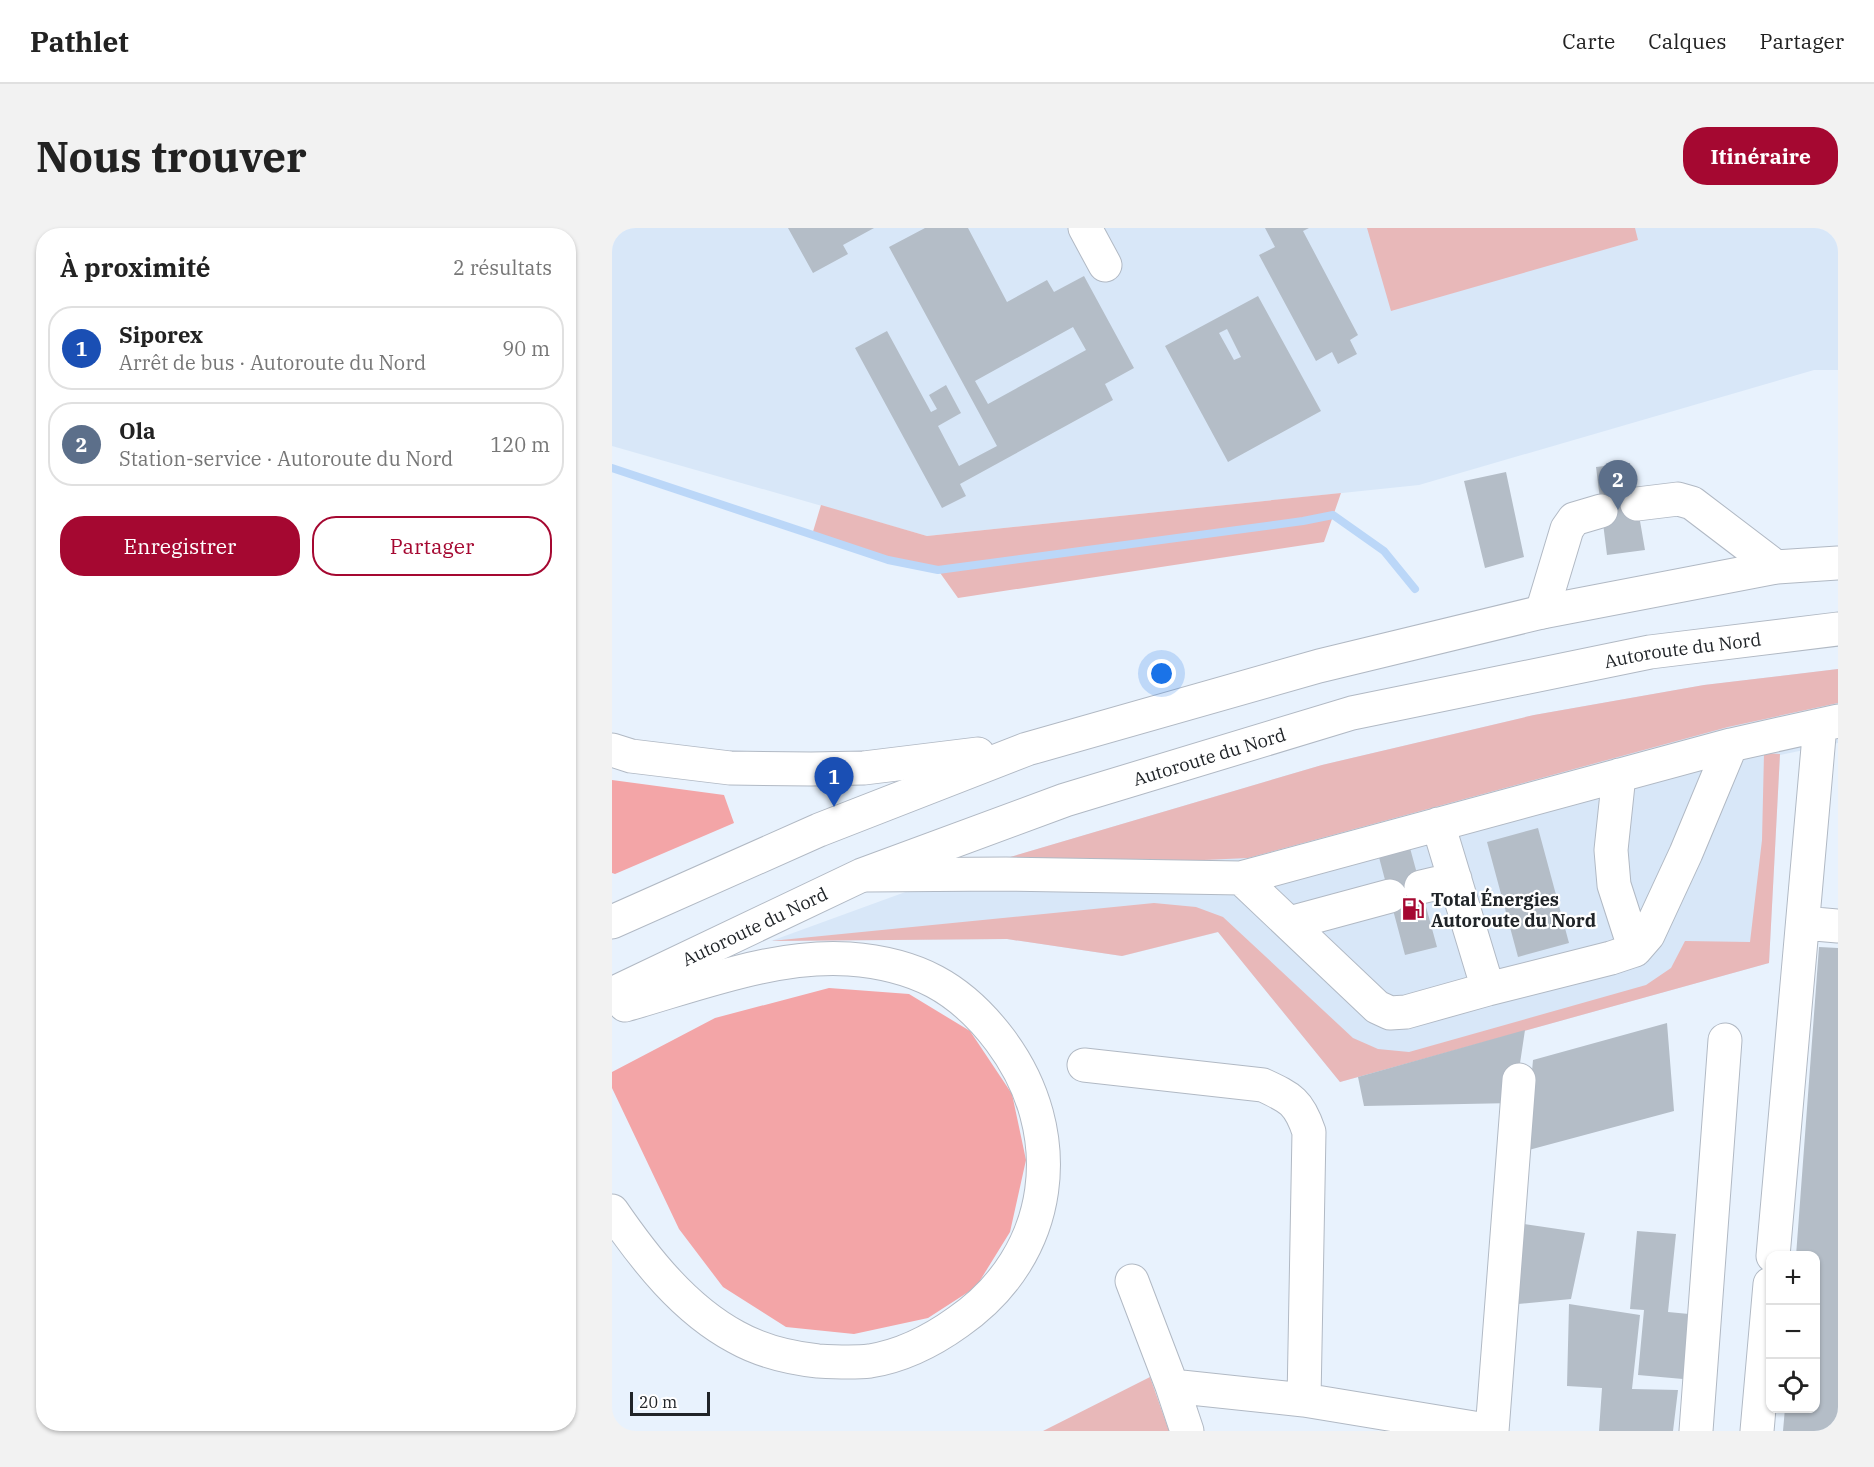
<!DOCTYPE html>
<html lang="fr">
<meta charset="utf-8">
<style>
:root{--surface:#fff;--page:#f2f2f2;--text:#222;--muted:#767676;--line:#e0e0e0;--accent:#a50831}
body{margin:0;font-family:"IBM Plex Serif",serif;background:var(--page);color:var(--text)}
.controls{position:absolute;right:18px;bottom:18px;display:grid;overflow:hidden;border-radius:12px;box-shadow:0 2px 4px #0004}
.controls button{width:54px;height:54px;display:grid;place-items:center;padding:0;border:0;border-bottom:2px solid var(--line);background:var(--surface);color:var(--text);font:30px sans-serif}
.scale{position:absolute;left:18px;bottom:15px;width:80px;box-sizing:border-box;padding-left:6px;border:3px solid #202428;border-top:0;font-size:16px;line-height:21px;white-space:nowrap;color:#202428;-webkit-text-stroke:4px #fff;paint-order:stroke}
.you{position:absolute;left:550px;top:446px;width:21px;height:21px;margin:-15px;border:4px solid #fff;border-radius:50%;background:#1a73e8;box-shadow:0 0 0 9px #1a73e833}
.badge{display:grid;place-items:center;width:39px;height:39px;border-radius:50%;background:var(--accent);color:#fff;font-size:20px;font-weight:700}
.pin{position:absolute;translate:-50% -50px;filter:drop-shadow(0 2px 3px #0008)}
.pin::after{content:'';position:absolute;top:32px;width:21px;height:18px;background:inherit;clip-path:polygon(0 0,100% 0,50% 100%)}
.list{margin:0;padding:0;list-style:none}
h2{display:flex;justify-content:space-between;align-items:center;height:78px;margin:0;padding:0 24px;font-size:26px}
h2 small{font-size:20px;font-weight:400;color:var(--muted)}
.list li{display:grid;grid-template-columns:39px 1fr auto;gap:18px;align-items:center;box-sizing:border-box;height:84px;margin:0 12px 12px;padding:0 12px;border:2px solid var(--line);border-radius:24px}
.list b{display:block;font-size:22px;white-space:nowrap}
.list p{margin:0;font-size:20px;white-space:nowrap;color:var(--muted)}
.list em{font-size:20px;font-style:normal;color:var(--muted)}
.actions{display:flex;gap:12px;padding:18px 24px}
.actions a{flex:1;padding:14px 0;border:2px solid var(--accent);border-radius:24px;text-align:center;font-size:21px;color:var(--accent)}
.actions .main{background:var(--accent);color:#fff}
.icon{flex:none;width:33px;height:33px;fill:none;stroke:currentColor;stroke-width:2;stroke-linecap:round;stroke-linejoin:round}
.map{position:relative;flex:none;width:1226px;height:1203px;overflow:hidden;border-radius:24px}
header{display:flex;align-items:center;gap:36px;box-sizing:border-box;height:84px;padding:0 30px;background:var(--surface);border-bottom:2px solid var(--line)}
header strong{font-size:28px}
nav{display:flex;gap:33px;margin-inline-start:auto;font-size:21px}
.intro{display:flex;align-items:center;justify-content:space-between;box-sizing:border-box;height:144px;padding:0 36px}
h1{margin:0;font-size:42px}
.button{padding:15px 27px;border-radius:24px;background:var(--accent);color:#fff;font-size:21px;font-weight:700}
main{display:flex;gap:36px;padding:0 36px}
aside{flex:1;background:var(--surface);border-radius:24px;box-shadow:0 2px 4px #0004}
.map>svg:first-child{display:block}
.built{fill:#d8e7f8}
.green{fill:#e8b8b9}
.forest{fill:#f3a5a7}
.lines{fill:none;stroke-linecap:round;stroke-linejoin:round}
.stream{stroke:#bbd7f8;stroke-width:8}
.building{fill:#b4bdc7;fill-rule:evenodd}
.minor-casing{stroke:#b1b9c4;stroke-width:35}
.highway-casing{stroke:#b1b9c4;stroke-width:35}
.minor{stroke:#fff;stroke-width:33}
.highway{stroke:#fff;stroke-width:33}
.labels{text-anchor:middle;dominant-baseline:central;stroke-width:4.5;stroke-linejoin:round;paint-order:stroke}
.street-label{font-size:18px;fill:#202428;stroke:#fff}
.poi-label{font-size:18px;font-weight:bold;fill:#202428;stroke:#fff;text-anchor:start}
</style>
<header>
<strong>Pathlet</strong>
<nav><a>Carte</a><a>Calques</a><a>Partager</a></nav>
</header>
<div class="intro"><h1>Nous trouver</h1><a class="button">Itinéraire</a></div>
<main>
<aside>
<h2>À proximité<small>2 résultats</small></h2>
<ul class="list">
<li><span class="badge" style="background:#1a4fb4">1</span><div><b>Siporex</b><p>Arrêt de bus · Autoroute du Nord</p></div><em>90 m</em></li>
<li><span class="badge" style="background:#5c6f8a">2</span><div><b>Ola</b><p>Station-service · Autoroute du Nord</p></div><em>120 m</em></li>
</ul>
<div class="actions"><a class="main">Enregistrer</a><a>Partager</a></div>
</aside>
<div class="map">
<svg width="1226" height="1203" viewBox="0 0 1226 1203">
<rect width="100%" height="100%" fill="#e8f2fd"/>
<path class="built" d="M 0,0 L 1226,0 L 1226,142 L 1202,142 L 807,257 L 315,308 L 0,218 Z
M 1226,441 L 1226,515 L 1168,527 L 1157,735 L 728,854 L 606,704 L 510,728 L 395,711 L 159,713 L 351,643 L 710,537 L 922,487 L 1092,457 Z"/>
<path class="green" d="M 755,0 L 1023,0 L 1026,12 L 779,83 Z
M 729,265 L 712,314 L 346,370 L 326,342 L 252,323 L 200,307 L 209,277 L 315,308 Z
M 1226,441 L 1226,475 L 1116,499 L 636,630 L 351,643 L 710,537 L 922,487 L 1092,457 Z
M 1152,525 L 1168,526 L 1157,735 L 728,854 L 606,704 L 510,728 L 395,711 L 159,713 L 542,675 L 584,679 L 611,689 L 741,810 L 766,821 L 797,824 L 1034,757 L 1059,740 L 1073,713 L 1138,714 L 1150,612 Z
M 538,1149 L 557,1203 L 431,1203 Z"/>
<path class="forest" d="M 0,552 L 112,567 L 122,595 L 3,646 L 0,645 Z
M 217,760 L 297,766 L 358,803 L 400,866 L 414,932 L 398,1004 L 364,1059 L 316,1090 L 242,1106 L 174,1099 L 111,1059 L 67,1001 L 0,860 L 0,844 L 103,790 Z"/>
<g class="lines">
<path class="stream" d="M 0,240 L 276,332 L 326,342 L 691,293 L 721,287 L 772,323 L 803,361"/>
</g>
<path class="building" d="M 176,0 L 262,0 L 231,17 L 236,26 L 201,45 Z
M 313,0 L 356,0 L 395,74 L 435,52 L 442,64 L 472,48 L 522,140 L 493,156 L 501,172 L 348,256 L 354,268 L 330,280 L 243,120 L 275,103 L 319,184 L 325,181 L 317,167 L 334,157 L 349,185 L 326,198 L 347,238 L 385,218 L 277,19 ZM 461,99 L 474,122 L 376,176 L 363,153 Z
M 653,0 L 697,0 L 691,3 L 746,107 L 738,112 L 745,126 L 726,136 L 720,124 L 704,133 L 647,27 L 663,19 Z
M 646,68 L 709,183 L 616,234 L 553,118 ZM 615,101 L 629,129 L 622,132 L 607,105 Z
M 1018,235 L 1033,322 L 995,327 L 984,239 Z
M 894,244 L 912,329 L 873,340 L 852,253 Z
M 926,600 L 957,715 L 906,729 L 875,614 Z
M 795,609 L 825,719 L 793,727 L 764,618 Z
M 1207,719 L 1226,720 L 1226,1203 L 1171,1203 L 1173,1180 L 1204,1180 L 1204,1028 L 1184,1028 Z
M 1055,795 L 1062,883 L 913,923 L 921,832 Z
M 913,802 L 902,875 L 752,878 L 746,849 Z
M 912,996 L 973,1005 L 959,1071 L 906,1076 Z
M 1025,1003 L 1064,1006 L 1056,1084 L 1077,1086 L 1071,1151 L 1026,1147 L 1032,1082 L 1018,1081 Z
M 957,1076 L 1028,1087 L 1020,1161 L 1066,1162 L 1061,1203 L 987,1203 L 990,1160 L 955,1158 Z"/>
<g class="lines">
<g class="minor-casing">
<path id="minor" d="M 473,0 L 493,37
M 1025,276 L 1066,271 L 1080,275 L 1164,339
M 930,384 L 955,301 L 962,291 L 989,283
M 1007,547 L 999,622 L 1002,657 L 1023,722
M 826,596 L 876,761
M 254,647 L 394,646 L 629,650 L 1119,517 L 1226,493
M 629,650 L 765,779 L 778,785 L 794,784 L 876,761 L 999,730 L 1023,722 L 1036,707 L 1074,625 L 1119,517
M 809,659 L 843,651
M 678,695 L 778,668
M 1191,695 L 1226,698
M 472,837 L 651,857 C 679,870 687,874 697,904 L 692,1172
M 1161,1028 L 1208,497
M 520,1053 L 560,1158 L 575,1203
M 560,1158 L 692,1172 L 880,1203
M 880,1203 L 907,852
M 1084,1203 L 1113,812
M 1145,1203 L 1158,1056"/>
</g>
<g class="highway-casing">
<g id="highway">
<path d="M 0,522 L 19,528 L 118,540 L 199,541 L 252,540 L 366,526"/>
<path d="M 0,694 L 207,602 L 415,521 L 707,438 L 930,384 L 1164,339 L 1226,335"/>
<path id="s1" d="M 0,766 L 250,647 L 453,572 L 740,485 L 1038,424 L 1226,401"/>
<path d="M 0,983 C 33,1031 72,1081 124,1109 C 149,1123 178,1130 206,1133 C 223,1134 241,1135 258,1133 C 289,1128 321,1112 346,1094 C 443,1027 458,905 388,812 C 348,759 304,736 237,731 C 163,726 84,757 13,777"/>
</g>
</g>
<use href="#minor" class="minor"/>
<use href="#highway" class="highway"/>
</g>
<defs>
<g id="fuel-bare" transform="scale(1.8)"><path d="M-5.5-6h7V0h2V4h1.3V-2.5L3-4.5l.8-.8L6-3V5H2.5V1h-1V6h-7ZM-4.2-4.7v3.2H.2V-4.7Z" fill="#a50831" stroke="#fff" stroke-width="2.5" paint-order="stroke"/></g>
</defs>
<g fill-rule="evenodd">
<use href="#fuel-bare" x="801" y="681"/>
</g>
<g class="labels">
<g class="street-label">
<text stroke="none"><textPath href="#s1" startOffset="1130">Autoroute du Nord</textPath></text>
<text stroke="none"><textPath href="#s1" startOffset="644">Autoroute du Nord</textPath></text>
<text stroke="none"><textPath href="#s1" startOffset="158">Autoroute du Nord</textPath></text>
</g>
<g class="poi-label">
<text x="819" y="671">Total Énergies<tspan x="819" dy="21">Autoroute du Nord</tspan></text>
</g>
</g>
</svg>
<div class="controls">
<button>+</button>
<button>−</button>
<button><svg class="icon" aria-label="locate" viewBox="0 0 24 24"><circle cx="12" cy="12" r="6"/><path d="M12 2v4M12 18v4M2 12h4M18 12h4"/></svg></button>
</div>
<div class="scale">20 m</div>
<div class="you"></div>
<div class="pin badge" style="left:222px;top:579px;background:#1a4fb4">1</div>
<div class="pin badge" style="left:1006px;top:282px;background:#5c6f8a">2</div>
</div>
</main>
